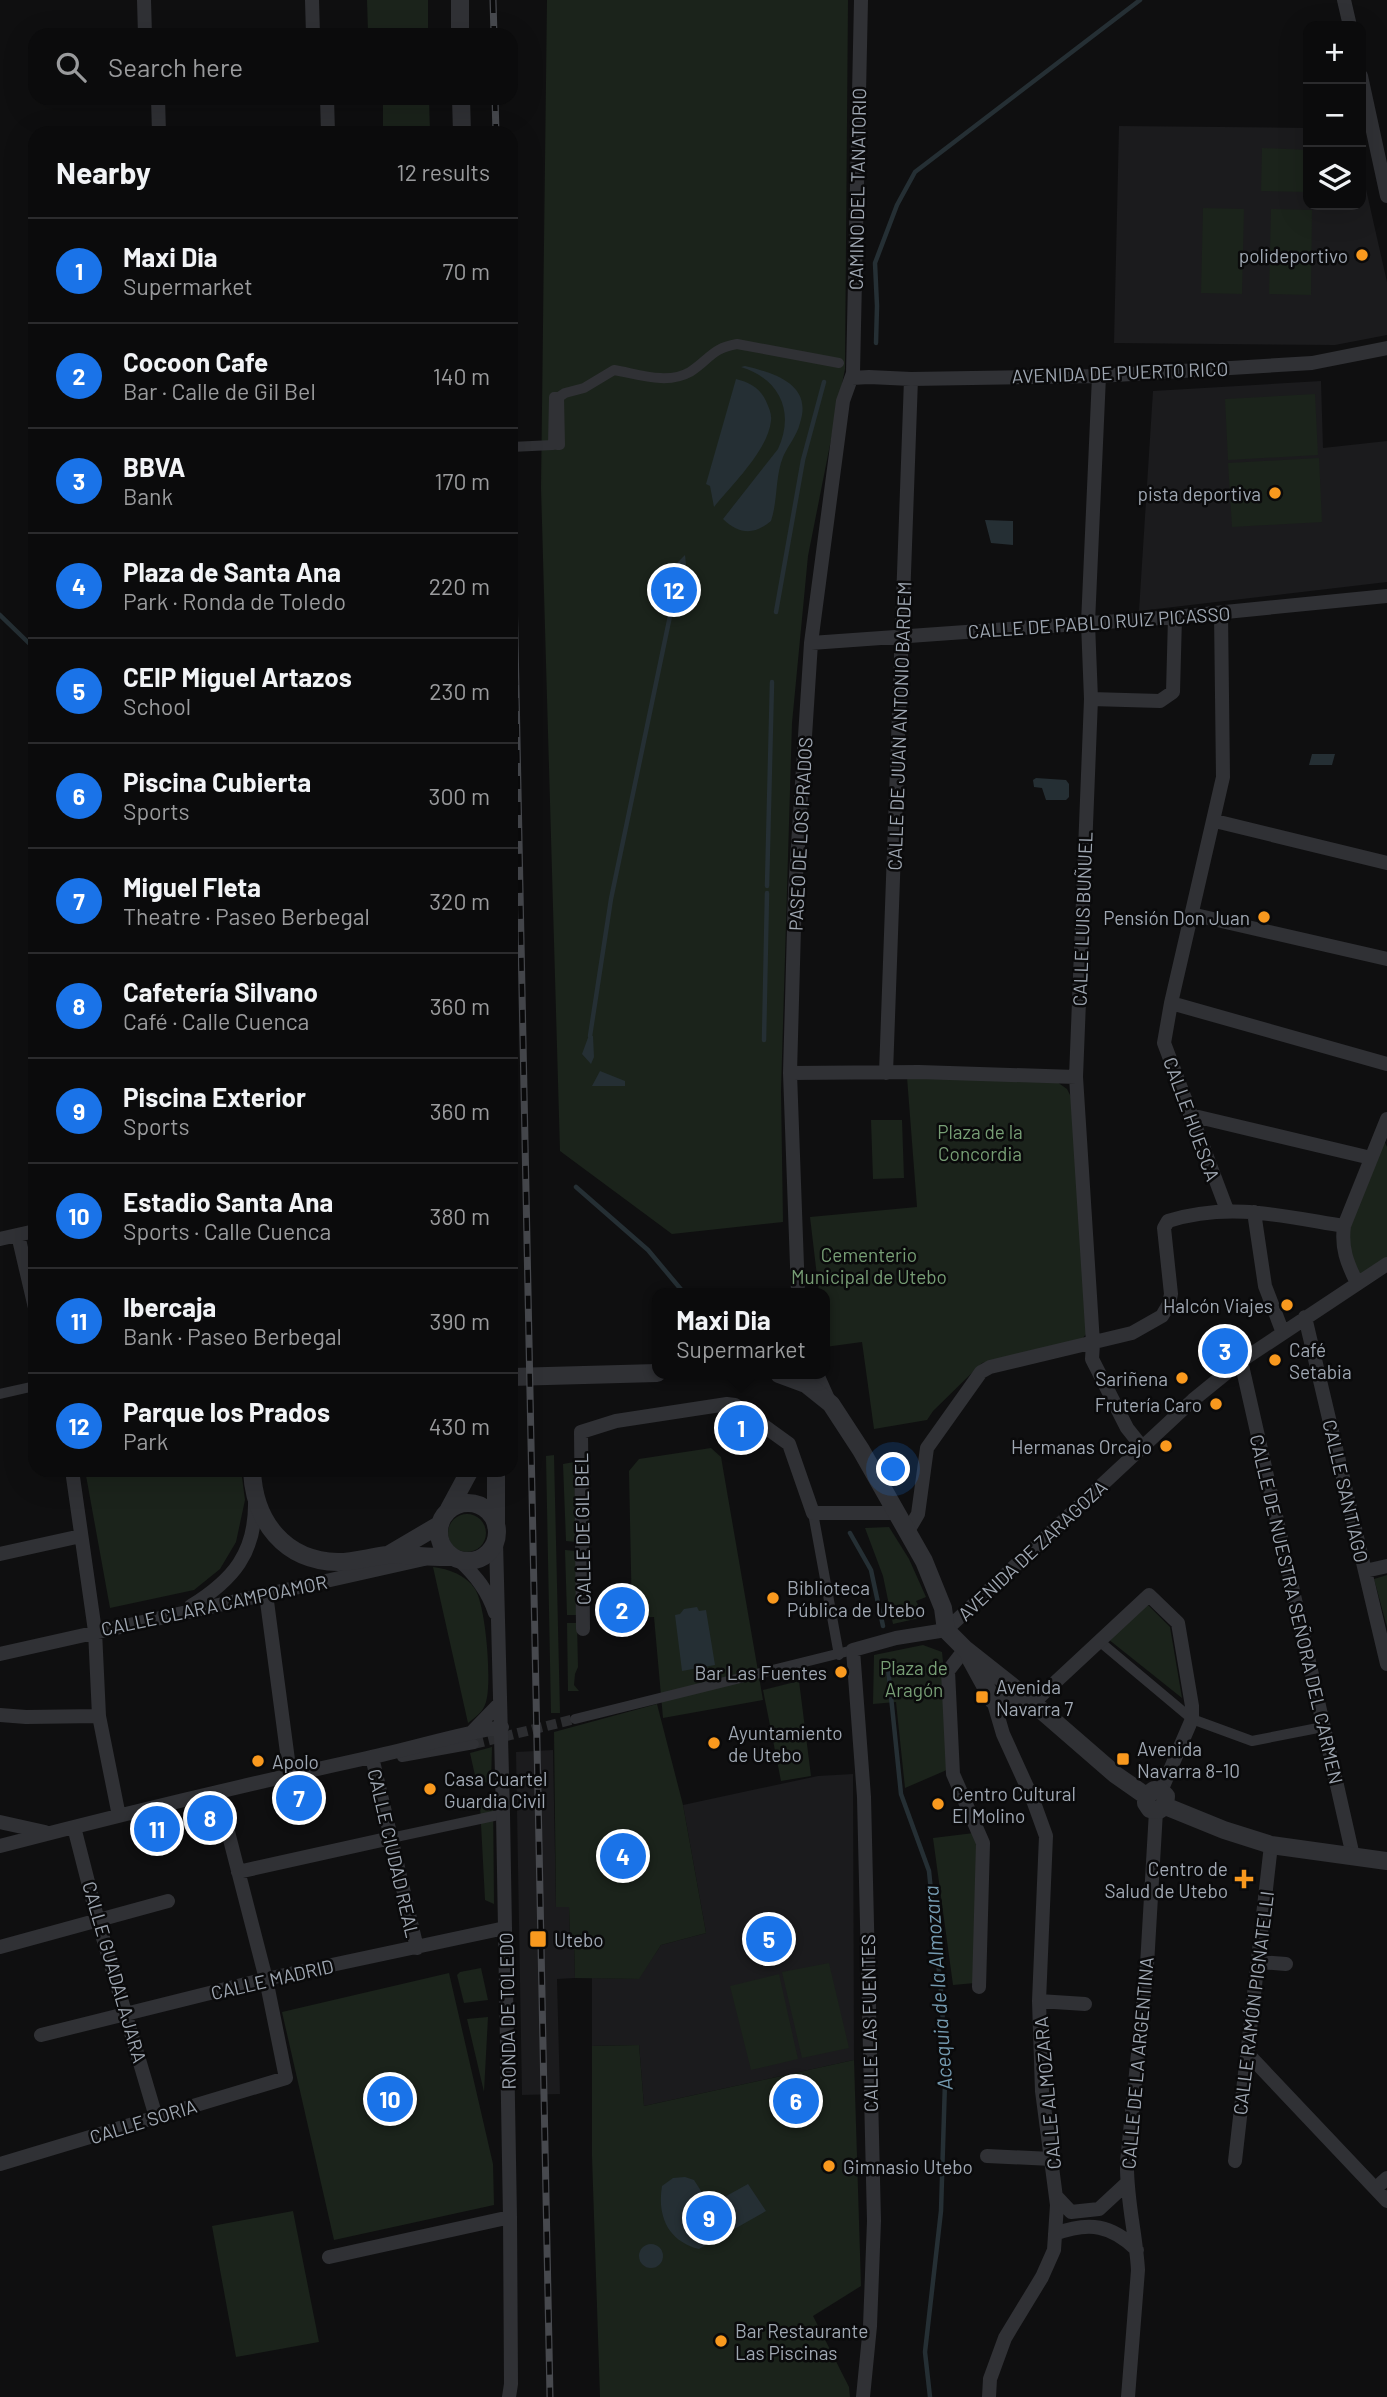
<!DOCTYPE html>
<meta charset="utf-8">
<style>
:root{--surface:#0b0b0c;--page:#19191a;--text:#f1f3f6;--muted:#9a9b9d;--line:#2b2b2d;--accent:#1a73e8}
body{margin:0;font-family:Barlow,sans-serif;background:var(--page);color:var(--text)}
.controls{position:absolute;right:21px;top:21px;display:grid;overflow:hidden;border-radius:14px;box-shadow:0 7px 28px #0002}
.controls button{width:63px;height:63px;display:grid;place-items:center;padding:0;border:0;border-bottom:2px solid var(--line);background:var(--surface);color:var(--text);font:35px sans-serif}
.you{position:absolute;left:894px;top:1470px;width:24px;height:24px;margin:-18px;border:5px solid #fff;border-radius:50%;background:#1a73e8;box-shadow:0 0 0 10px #1a73e833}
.badge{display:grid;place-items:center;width:46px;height:46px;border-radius:50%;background:var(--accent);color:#fff;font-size:23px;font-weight:700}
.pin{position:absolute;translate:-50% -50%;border:4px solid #fff;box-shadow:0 2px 7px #0006}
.popup{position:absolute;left:652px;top:1288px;width:178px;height:91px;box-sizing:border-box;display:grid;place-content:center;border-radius:14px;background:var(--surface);filter:drop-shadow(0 2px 5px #0005);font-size:23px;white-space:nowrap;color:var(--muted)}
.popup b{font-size:26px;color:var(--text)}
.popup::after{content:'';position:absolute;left:50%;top:100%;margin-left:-14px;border:14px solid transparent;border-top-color:var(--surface)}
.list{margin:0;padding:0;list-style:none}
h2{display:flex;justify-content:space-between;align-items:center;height:91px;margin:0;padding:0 28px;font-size:30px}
h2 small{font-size:23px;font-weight:400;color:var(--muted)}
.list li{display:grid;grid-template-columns:46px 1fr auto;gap:21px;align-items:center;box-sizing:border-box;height:105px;padding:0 28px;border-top:2px solid var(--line)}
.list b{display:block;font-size:26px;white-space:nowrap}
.list p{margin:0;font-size:23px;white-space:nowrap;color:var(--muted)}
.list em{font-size:23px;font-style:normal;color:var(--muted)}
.icon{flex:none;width:38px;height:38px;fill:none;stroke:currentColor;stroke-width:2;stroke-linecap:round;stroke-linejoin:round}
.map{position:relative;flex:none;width:1387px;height:2397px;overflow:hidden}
.search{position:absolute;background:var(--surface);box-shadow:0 7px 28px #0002;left:28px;top:28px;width:490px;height:77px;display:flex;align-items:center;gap:18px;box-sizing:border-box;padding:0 24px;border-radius:21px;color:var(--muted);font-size:26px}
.panel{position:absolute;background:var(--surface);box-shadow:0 7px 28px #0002;left:28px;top:126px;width:490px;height:1351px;border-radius:21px}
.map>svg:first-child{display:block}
.built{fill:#1b1b1d}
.green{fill:#1b231b}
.water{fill:#252f34}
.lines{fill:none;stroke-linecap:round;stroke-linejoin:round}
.stream{stroke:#252f34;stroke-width:4.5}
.pedestrian-tunnel{stroke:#2c2d30;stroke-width:10;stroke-dasharray:10 5;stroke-linecap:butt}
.pedestrian{stroke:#303135;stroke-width:10}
.minor{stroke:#303135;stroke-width:14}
.tertiary{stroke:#303135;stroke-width:18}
.rail-casing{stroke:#47494e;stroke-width:7}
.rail{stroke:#0a0a0b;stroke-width:4.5;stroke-dasharray:13;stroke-linecap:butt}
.poi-dot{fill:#f9991e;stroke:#0a0a0b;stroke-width:2.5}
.labels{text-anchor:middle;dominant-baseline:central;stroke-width:5;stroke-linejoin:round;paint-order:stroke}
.street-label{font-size:19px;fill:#9fa7b2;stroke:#0a0a0b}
.poi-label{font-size:19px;fill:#9fa7b2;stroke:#0a0a0b;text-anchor:start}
.park-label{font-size:19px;fill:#779e75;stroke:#0a0a0b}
.water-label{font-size:21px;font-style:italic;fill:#749ab0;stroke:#0a0a0b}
</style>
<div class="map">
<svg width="1387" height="2397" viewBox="0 0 1387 2397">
<rect width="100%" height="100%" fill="#0f0f10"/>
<path class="built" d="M 1119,126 L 1308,128 L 1308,205 L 1361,205 L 1361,167 L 1387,282 L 1387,335 L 1335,345 L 1114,343 Z
M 1321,381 L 1323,448 L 1387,441 L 1387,582 L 1139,611 L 1153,391 Z
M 553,1750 L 556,1907 L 569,1907 L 570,1937 L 574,1937 L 575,1978 L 557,1979 L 560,2094 L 522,2095 L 516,1752 Z
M 853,1774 L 854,2060 L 644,2106 L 639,2045 L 592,2046 L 592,1978 L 638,1979 L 661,1945 L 706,1933 L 683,1805 L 818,1776 Z"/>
<path class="green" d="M 367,0 L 428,0 L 428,35 L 381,35 L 381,32 L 368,32 Z
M 547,0 L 848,0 L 845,369 L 808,556 L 792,723 L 781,1091 L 783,1222 L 672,1234 L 560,1151 L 541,488 Z
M 383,98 L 429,98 L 430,133 L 383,133 Z
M 1262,148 L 1308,150 L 1308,192 L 1261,191 Z
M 1203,208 L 1244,209 L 1242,294 L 1201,293 Z
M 1271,209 L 1312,210 L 1311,295 L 1269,294 Z
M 1315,394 L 1318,455 L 1228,460 L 1225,399 Z
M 1319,458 L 1322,522 L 1232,527 L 1228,463 Z
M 907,1077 L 1057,1082 L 1067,1089 L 1071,1097 L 1087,1333 L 1082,1339 L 982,1363 L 933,1411 L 927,1420 L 874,1429 L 862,1342 L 825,1347 L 825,1293 L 819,1293 L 810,1217 L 917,1207 Z
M 902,1120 L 904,1178 L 873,1179 L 871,1120 Z
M 1381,1133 L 1387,1147 L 1387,1264 L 1357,1283 L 1344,1226 Z
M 711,1448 L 721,1457 L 763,1700 L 663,1718 L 654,1617 L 632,1618 L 629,1471 L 639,1459 Z
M 554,1455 L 560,1713 L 551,1713 L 546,1456 Z
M 574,1462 L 576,1542 L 566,1541 L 563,1464 Z
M 85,1470 L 241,1470 L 245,1500 L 236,1542 L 220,1569 L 194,1590 L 110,1608 Z
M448 1533a19 19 0 1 1 38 0a19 19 0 1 1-38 0Z
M 889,1527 L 909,1559 L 926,1597 L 916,1601 L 924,1617 L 893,1624 L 883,1576 L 865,1528 Z
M 565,1550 L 576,1551 L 577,1615 L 567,1615 Z
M 433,1567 C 449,1569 466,1575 475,1589 C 486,1606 492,1683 486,1702 C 483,1712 476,1717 468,1723 Z
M 1387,1575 L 1387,1627 L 1374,1579 Z
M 1145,1602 L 1170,1627 L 1182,1698 L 1108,1639 Z
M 567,1623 L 577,1623 L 578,1667 L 575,1674 L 574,1685 L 579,1691 L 568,1691 Z
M 923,1645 L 942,1652 L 944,1671 L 949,1769 L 905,1788 L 896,1702 L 873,1704 L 874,1655 Z
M 799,1681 L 811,1776 L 781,1781 L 763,1690 Z
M 657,1704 L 683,1805 L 706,1933 L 661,1945 L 639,1979 L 575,1978 L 574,1938 L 570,1937 L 569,1907 L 556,1907 L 554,1732 Z
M 492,1747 L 491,1782 L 482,1783 L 476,1780 L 470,1753 Z
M 493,1798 L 494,1904 L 485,1900 L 480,1805 L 484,1799 Z
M 974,1833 L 978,1844 L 975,1983 L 953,1985 L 933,1838 Z
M 829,1963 L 849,2048 L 802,2058 L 782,1972 Z
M 481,1968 L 488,2000 L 464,2003 L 457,1975 L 460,1972 Z
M 449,1973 L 493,2164 L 494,2205 L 334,2240 L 282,2012 Z
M 779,1974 L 798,2059 L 751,2070 L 730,1986 Z
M 488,2017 L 484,2092 L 467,2019 Z
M 639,2045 L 644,2106 L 854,2060 L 861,2286 L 813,2316 L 849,2387 L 850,2397 L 600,2397 L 592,2156 L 592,2046 Z
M 293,2211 L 319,2342 L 236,2357 L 212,2226 Z"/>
<path class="water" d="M 745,366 C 774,373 813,384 800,423 C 797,436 788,445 783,457 C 775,477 778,500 771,521 C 754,535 740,535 723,519 L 778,449 C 795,412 780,379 741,367 Z
M 736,379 C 749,382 760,388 766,401 C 769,408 772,414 771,421 C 768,450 732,485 714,507 L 710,486 L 706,484 Z
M 985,520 L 1013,521 L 1013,545 L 991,543 Z
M 685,555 L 686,564 L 670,616 L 667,579 L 669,571 Z
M 1312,754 L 1335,754 L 1332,765 L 1309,765 Z
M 1036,778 L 1066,780 L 1069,784 L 1069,797 L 1066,800 L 1046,800 L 1042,788 L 1034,787 L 1033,780 Z
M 589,1035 L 593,1036 L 594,1057 L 591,1064 L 582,1054 Z
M 600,1071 L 625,1081 L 625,1086 L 592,1086 Z
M 697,1607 L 699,1611 L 706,1610 L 715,1665 L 682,1671 L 675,1615 L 680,1614 L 684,1609 Z
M 685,2177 L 694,2180 L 710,2205 L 748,2184 L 766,2211 L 699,2249 C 668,2241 657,2216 662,2186 L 673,2178 Z
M639 2256a12 12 0 1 1 24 0a12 12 0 1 1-24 0Z"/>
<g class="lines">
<path class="stream" d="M 876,343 L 877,306 L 875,263 L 897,205 L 915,172 L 1140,0
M 776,612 L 803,460 L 824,382
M 0,615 L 35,649
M 767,886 L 772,682
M 590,1036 L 611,899 L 670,616
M 764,1040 L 767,893
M 576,1187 L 648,1250 L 684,1293
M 850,1533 L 871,1570 L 883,1626
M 888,1667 L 901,1794 L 929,1871 L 942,2001 L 945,2082 L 941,2211 L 925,2352 L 930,2397"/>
<path class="pedestrian-tunnel" d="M 474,1744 L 575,1719"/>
<path class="pedestrian" d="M 511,447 L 553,445 L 554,397 L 557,397 L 557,445 L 560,445 L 559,397 L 565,393 L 584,388 L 614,370 C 638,374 667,385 690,372 C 709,360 712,348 737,344 L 839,363
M 0,1394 L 35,1386
M 813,1513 L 839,1655
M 1099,1641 L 1192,1719 L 1252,1741 L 1323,1727
M 575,1719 L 853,1650
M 400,1751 L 402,1757 L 474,1744
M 391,1838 L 503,1814"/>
<path class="minor" d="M 144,0 L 145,35
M 312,0 L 313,35
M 1344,0 L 1350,26
M 1361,76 L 1387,196
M 158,98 L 159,133
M 327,98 L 328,133
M 1099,376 L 1088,623 L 1091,699 L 1076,1077 L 1093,1343 L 1092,1359 L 1127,1428 L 1143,1448
M 852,378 L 869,377 L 911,379 L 1099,376 L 1312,363 L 1387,348
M 1221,613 L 1223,777 L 1171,1003 L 1164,1043 L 1227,1210
M 811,643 L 1175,617 L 1387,596
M 1091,699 L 1160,701 L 1173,692 L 1175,617
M 1215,821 L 1387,863
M 1191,914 L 1387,959
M 1171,1003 L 1387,1064
M 790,1073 L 919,1072 L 1076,1077
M 886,1073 L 911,379
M 1190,1115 L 1371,1158
M 1254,1212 L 1265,1286 L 1283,1333
M 18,1235 L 35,1308
M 0,1239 L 35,1231
M 1357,1283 C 1347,1263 1341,1248 1344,1226 L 1387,1119
M 798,1293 L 790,1073 L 795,892 L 811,643 L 843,401 L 853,373 L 861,0
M 1305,1317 L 1387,1664
M 1241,1361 L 1353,1856
M 817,1374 L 829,1401
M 72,1470 L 95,1631 L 99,1716 L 119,1816
M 908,1531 L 918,1514 L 927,1448 L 981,1372 L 990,1367 L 1132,1333 L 1162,1316 L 1169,1304 L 1171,1294 L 1164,1228 L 1168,1221 C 1230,1202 1282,1216 1344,1226
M 496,1542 L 503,1814 L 510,2217 L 511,2384 L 509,2397
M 0,1554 L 81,1536
M 460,1561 C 476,1576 488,1591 495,1613
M 1365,1571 L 1387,1566
M 266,1594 L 290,1775
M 191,1606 C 233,1580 256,1553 255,1501
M 583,1629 L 581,1432 L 616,1421 L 727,1404 L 735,1405 L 789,1444 L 813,1513 L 897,1513
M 965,1649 L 948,1671 L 953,1774 L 983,1843 L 979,1987
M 0,1654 L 424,1559
M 1033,1703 L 1149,1595 L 1178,1623 L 1192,1706 L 1192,1719 L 1161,1791
M 0,1715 L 26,1717 L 99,1716
M 472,1732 L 500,1703
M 372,1757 L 417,1948
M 0,1822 L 45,1832
M 74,1827 L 98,1921 L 156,2117
M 0,1846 C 122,1814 244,1785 367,1758 C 412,1749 456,1734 502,1727
M 238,1872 L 391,1838
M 0,1947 L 168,1901
M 1258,1962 L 1286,1964
M 1039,2001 L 1085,2004
M 41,2035 L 266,1979 L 505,1928
M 1247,2053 L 1387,2201
M 987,2156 L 1052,2159
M 1235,2161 L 1271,1845
M 0,2164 L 286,2078 L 266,1979 L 218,1793
M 1376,2188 L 1387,2178
M 1056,2196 L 1071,2212 L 1099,2209 L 1126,2184
M 1055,2234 C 1089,2221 1112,2225 1137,2250
M 329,2257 L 510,2217
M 863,2397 L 870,2326 L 874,2221 L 864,1797 L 853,1650 L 896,1638 L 946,1630 L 1193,1400 L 1241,1361 L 1387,1264
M 989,2397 L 990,2379 L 1005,2338 L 1042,2277 L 1054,2250 L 1057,2205 L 1042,2091 L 1039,2001 L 1046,1836 L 1033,1800 L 1003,1734 L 993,1700
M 1128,2397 L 1138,2270 C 1136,2234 1126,2198 1127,2162 L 1147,1965 L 1156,1811"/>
<path class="tertiary" d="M 460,0 L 460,35
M 461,98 L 462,133
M 779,1374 L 806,1384 L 831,1404 L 861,1450 L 924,1561 L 943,1608 L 946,1630 L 965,1649 L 1033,1703 L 1116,1775 L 1146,1796 L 1146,1803 L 1150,1809 L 1159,1810 L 1165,1806
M 511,1377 L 657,1373
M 252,1470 C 254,1521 284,1561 338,1562 C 354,1562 370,1557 387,1555 C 408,1554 430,1558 452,1557
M 496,1470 L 496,1526
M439 1532a29 29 0 1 1 58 0a29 29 0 1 1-58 0Z
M 449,1509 L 470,1470
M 388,1555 L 439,1525
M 970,1658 L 993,1700 L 1041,1710
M 1146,1796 L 1154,1790 L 1161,1791 L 1166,1796 L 1165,1806
M 1165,1806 L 1224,1830 L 1271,1845 L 1387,1861"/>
<g class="rail-casing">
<path id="rail" d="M 493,0 L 494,35
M 495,98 L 496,133
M 511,438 L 550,2397"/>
</g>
<use href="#rail" class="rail"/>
</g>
<g class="poi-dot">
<circle cx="1362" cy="255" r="7"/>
<circle cx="1275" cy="493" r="7"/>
<circle cx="1264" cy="917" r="7"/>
<circle cx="1287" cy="1305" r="7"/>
<circle cx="1275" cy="1360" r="7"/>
<circle cx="1182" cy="1378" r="7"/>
<circle cx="1216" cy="1404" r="7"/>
<circle cx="1166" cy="1446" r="7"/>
<circle cx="773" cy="1598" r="7"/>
<circle cx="841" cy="1672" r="7"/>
<rect x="975" y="1690" width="14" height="14" rx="3.5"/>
<circle cx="714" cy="1743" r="7"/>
<rect x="1116" y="1752" width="14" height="14" rx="3.5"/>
<circle cx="258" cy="1761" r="7"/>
<circle cx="430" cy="1789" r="7"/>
<circle cx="938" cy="1804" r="7"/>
<path d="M1240.5 1868.5h7v7h7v7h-7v7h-7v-7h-7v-7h7z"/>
<rect x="529" y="1930" width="18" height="18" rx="3.5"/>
<circle cx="829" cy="2166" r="7"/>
<circle cx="721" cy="2341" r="7"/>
</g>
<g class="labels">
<g class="street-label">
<text transform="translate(857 189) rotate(-89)">CAMINO DEL TANATORIO</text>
<text transform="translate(1120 372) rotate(-2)">AVENIDA DE PUERTO RICO</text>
<text transform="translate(1099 622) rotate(-4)">CALLE DE PABLO RUIZ PICASSO</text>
<text transform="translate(899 726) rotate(-88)">CALLE DE JUAN ANTONIO BARDEM</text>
<text transform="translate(800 834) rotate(-87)">PASEO DE LOS PRADOS</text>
<text transform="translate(1082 919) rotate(-88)">CALLE LUIS BUÑUEL</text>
<text transform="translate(1192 1119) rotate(70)">CALLE HUESCA</text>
<text transform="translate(1346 1491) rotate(77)">CALLE SANTIAGO</text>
<text transform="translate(582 1529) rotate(-91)">CALLE DE GIL BEL</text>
<text transform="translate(1032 1550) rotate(-43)">AVENIDA DE ZARAGOZA</text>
<text transform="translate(214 1605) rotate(-12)">CALLE CLARA CAMPOAMOR</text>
<text transform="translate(1297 1609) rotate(77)">CALLE DE NUESTRA SEÑORA DEL CARMEN</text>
<text transform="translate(394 1853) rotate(77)">CALLE CIUDAD REAL</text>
<text transform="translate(115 1972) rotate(74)">CALLE GUADALAJARA</text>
<text transform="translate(272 1979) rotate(-13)">CALLE MADRID</text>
<text transform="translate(1253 2003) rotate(-83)">CALLE RAMÓN PIGNATELLI</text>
<text transform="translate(507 2011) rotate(-91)">RONDA DE TOLEDO</text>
<text transform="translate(869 2023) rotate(-91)">CALLE LAS FUENTES</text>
<text transform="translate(1137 2063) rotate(-85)">CALLE DE LA ARGENTINA</text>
<text transform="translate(1047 2093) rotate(-95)">CALLE ALMOZARA</text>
<text transform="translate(143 2121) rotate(-17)">CALLE SORIA</text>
</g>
<g class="poi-label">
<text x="1348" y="255" text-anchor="end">polideportivo</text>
<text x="1261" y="493" text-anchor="end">pista deportiva</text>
<text x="1250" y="917" text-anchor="end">Pensión Don Juan</text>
<text x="1273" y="1305" text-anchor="end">Halcón Viajes</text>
<text x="1289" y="1349">Café<tspan x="1289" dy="22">Setabia</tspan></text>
<text x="1168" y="1378" text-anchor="end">Sariñena</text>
<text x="1202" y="1404" text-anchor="end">Frutería Caro</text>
<text x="1152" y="1446" text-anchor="end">Hermanas Orcajo</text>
<text x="787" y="1587">Biblioteca<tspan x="787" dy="22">Pública de Utebo</tspan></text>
<text x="827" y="1672" text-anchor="end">Bar Las Fuentes</text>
<text x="996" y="1686">Avenida<tspan x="996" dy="22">Navarra 7</tspan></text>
<text x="728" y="1732">Ayuntamiento<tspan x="728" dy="22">de Utebo</tspan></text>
<text x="1137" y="1748">Avenida<tspan x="1137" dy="22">Navarra 8-10</tspan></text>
<text x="272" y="1761">Apolo</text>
<text x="444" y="1778">Casa Cuartel<tspan x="444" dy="22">Guardia Civil</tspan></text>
<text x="952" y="1793">Centro Cultural<tspan x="952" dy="22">El Molino</tspan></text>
<text x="1228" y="1868" text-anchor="end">Centro de<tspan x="1228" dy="22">Salud de Utebo</tspan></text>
<text x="554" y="1939">Utebo</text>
<text x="843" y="2166">Gimnasio Utebo</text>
<text x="735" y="2330">Bar Restaurante<tspan x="735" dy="22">Las Piscinas</tspan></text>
</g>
<g class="park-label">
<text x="980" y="1131">Plaza de la<tspan x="980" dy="22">Concordia</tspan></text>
<text x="869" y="1254">Cementerio<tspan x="869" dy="22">Municipal de Utebo</tspan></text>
<text x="914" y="1667">Plaza de<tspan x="914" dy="22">Aragón</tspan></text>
</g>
<g class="water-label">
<text transform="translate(937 1988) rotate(-94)">Acequia de la Almozara</text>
</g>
</g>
</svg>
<div class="controls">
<button>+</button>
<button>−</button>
<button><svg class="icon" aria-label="layers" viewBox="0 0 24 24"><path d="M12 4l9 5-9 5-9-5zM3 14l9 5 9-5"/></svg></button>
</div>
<div class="you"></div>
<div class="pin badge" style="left:741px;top:1428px">1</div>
<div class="popup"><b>Maxi Dia</b>Supermarket</div>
<div class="pin badge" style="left:622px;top:1610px">2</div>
<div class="pin badge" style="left:1225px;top:1351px">3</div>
<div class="pin badge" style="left:623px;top:1856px">4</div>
<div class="pin badge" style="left:769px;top:1939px">5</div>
<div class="pin badge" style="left:796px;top:2101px">6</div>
<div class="pin badge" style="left:299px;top:1798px">7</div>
<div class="pin badge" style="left:210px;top:1818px">8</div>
<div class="pin badge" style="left:709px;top:2218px">9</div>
<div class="pin badge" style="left:390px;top:2099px">10</div>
<div class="pin badge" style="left:157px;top:1829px">11</div>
<div class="pin badge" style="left:674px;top:590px">12</div>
<div class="search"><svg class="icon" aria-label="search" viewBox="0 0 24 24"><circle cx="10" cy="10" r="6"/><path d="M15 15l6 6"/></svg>Search here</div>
<section class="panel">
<h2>Nearby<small>12 results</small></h2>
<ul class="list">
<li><span class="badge">1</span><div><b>Maxi Dia</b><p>Supermarket</p></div><em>70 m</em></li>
<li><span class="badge">2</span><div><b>Cocoon Cafe</b><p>Bar · Calle de Gil Bel</p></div><em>140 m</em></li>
<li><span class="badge">3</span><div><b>BBVA</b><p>Bank</p></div><em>170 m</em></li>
<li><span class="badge">4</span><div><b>Plaza de Santa Ana</b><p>Park · Ronda de Toledo</p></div><em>220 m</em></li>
<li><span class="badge">5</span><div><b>CEIP Miguel Artazos</b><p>School</p></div><em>230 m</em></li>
<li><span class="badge">6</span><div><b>Piscina Cubierta</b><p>Sports</p></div><em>300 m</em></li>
<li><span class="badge">7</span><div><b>Miguel Fleta</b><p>Theatre · Paseo Berbegal</p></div><em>320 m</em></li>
<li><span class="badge">8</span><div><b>Cafetería Silvano</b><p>Café · Calle Cuenca</p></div><em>360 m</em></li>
<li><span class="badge">9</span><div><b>Piscina Exterior</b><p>Sports</p></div><em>360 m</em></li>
<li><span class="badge">10</span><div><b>Estadio Santa Ana</b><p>Sports · Calle Cuenca</p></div><em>380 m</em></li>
<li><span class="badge">11</span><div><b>Ibercaja</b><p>Bank · Paseo Berbegal</p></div><em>390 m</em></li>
<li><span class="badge">12</span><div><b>Parque los Prados</b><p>Park</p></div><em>430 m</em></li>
</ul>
</section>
</div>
